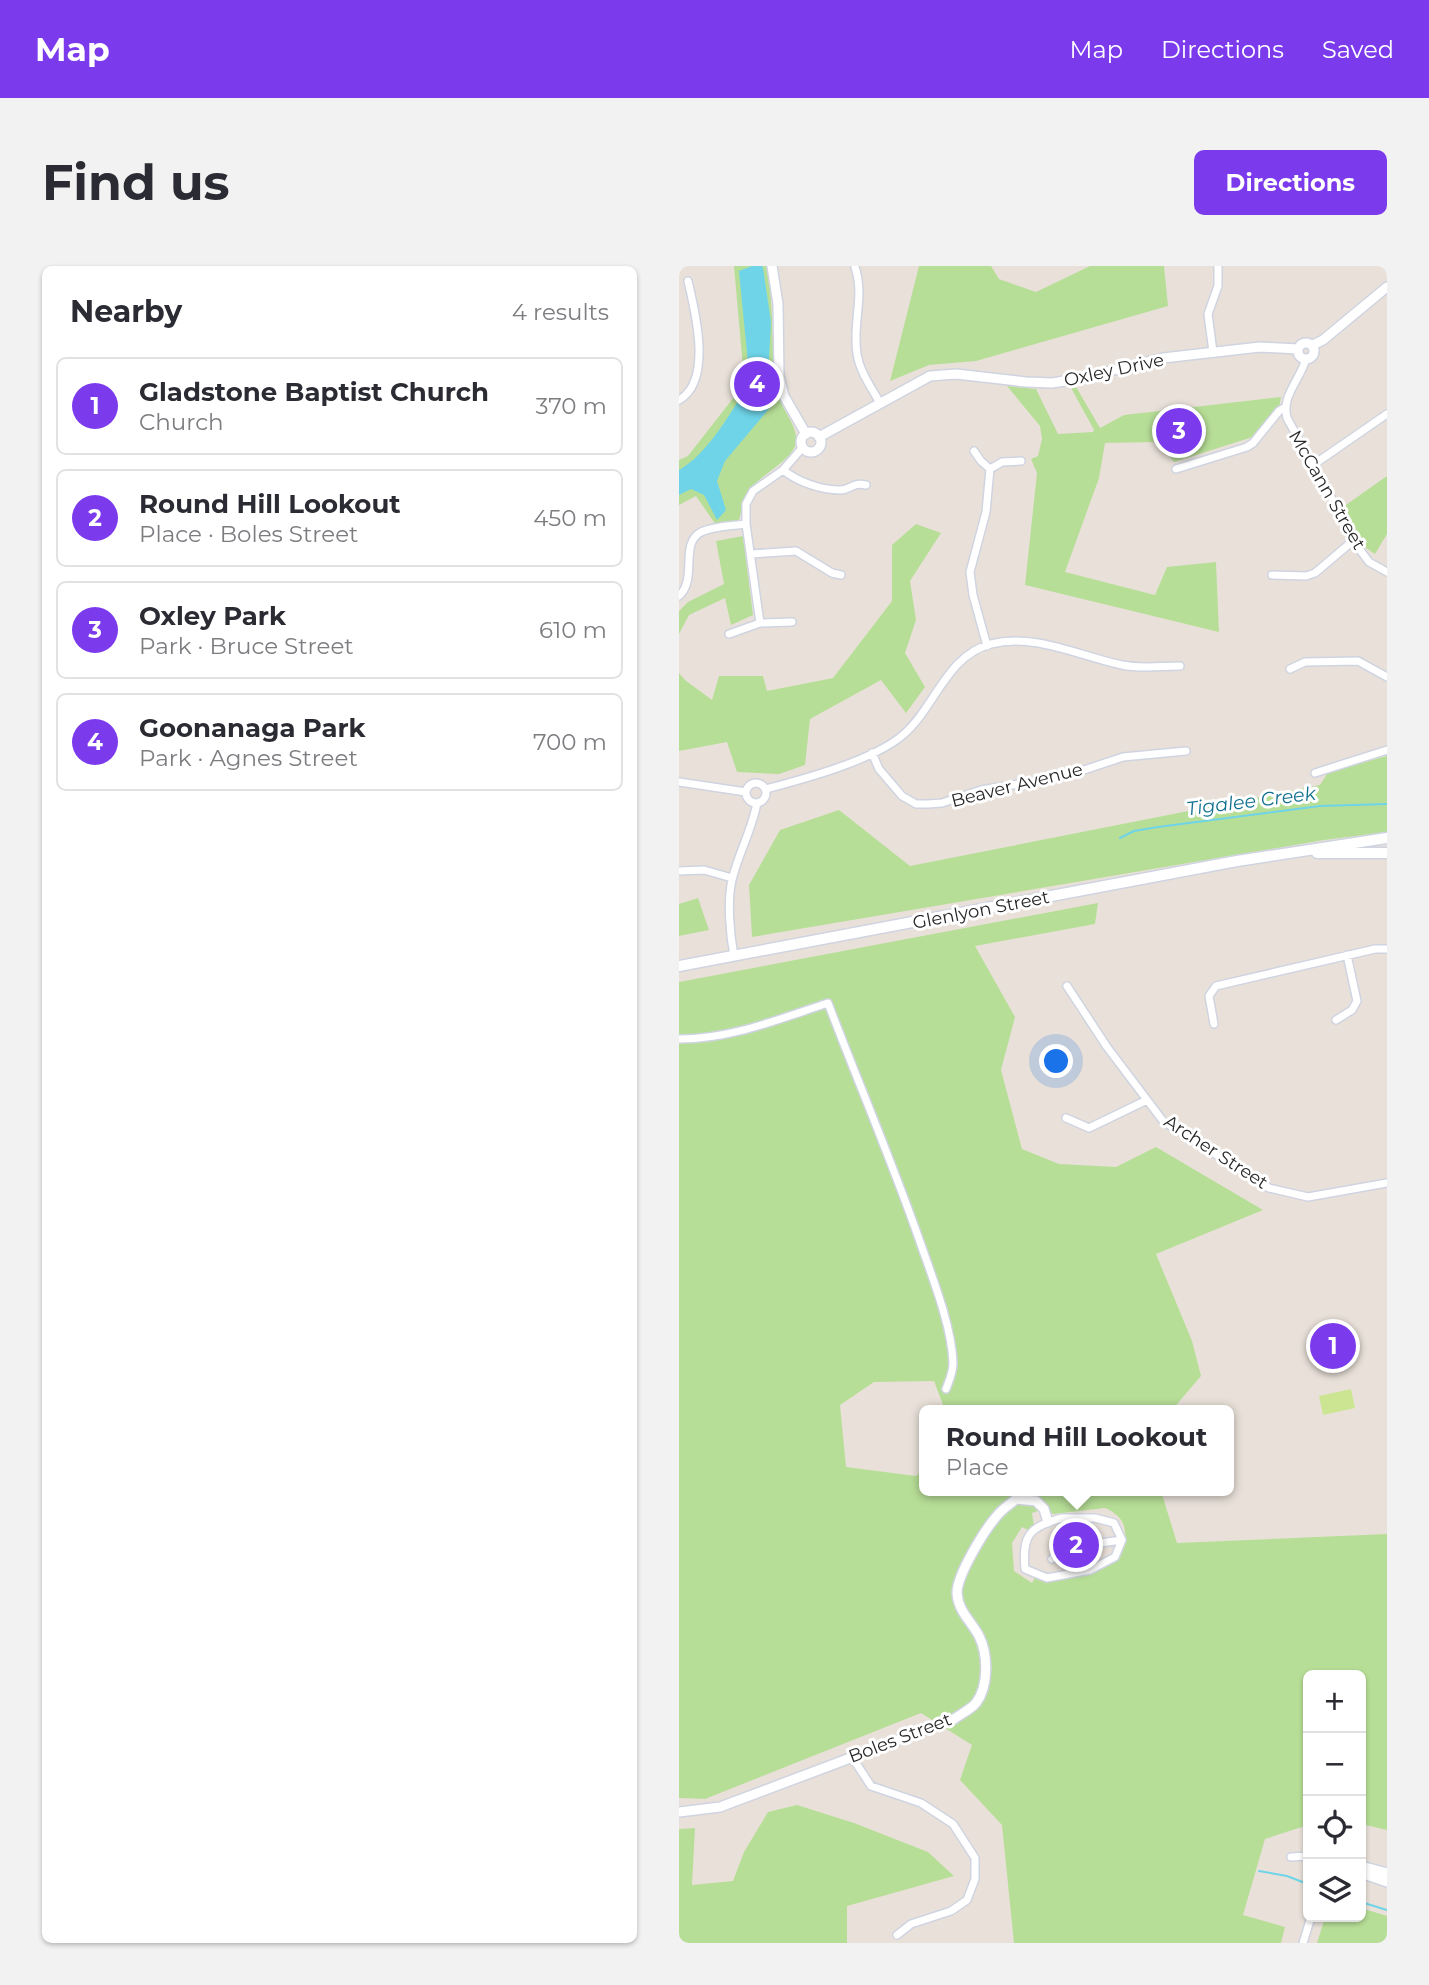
<!DOCTYPE html>
<meta charset="utf-8">
<style>
:root{--surface:#fff;--page:#f2f2f3;--text:#2b2b33;--muted:#7c7c81;--line:#e1e1e2;--accent:#7c3aed}
body{margin:0;font-family:Montserrat,sans-serif;background:var(--page);color:var(--text)}
.controls{position:absolute;right:21px;bottom:21px;display:grid;overflow:hidden;border-radius:10px;box-shadow:0 2px 5px #0004}
.controls button{width:63px;height:63px;display:grid;place-items:center;padding:0;border:0;border-bottom:2px solid var(--line);background:var(--surface);color:var(--text);font:35px sans-serif}
.you{position:absolute;left:378px;top:796px;width:24px;height:24px;margin:-18px;border:5px solid #fff;border-radius:50%;background:#1a73e8;box-shadow:0 0 0 10px #1a73e833}
.badge{display:grid;place-items:center;width:46px;height:46px;border-radius:50%;background:var(--accent);color:#fff;font-size:23px;font-weight:700}
.pin{position:absolute;translate:-50% -50%;border:4px solid #fff;box-shadow:0 2px 7px #0006}
.popup{position:absolute;left:240px;top:1139px;width:315px;height:91px;box-sizing:border-box;display:grid;place-content:center;border-radius:10px;background:var(--surface);filter:drop-shadow(0 2px 5px #0005);font-size:23px;white-space:nowrap;color:var(--muted)}
.popup b{font-size:26px;color:var(--text)}
.popup::after{content:'';position:absolute;left:50%;top:100%;margin-left:-14px;border:14px solid transparent;border-top-color:var(--surface)}
.list{margin:0;padding:0;list-style:none}
h2{display:flex;justify-content:space-between;align-items:center;height:91px;margin:0;padding:0 28px;font-size:30px}
h2 small{font-size:23px;font-weight:400;color:var(--muted)}
.list li{display:grid;grid-template-columns:46px 1fr auto;gap:21px;align-items:center;box-sizing:border-box;height:98px;margin:0 14px 14px;padding:0 14px;border:2px solid var(--line);border-radius:10px}
.list b{display:block;font-size:26px;white-space:nowrap}
.list p{margin:0;font-size:23px;white-space:nowrap;color:var(--muted)}
.list em{font-size:23px;font-style:normal;color:var(--muted)}
.icon{flex:none;width:38px;height:38px;fill:none;stroke:currentColor;stroke-width:2;stroke-linecap:round;stroke-linejoin:round}
.map{position:relative;flex:none;width:708px;height:1677px;overflow:hidden;border-radius:10px}
header{display:flex;align-items:center;gap:42px;box-sizing:border-box;height:98px;padding:0 35px;background:var(--accent);color:#fff}
header strong{font-size:33px}
nav{display:flex;gap:38px;margin-inline-start:auto;font-size:24px}
.intro{display:flex;align-items:center;justify-content:space-between;box-sizing:border-box;height:168px;padding:0 42px}
h1{margin:0;font-size:49px}
.button{padding:18px 32px;border-radius:10px;background:var(--accent);color:#fff;font-size:24px;font-weight:700}
main{display:flex;gap:42px;padding:0 42px}
aside{flex:1;background:var(--surface);border-radius:10px;box-shadow:0 2px 5px #0004}
.map>svg:first-child{display:block}
.green{fill:#b7de97;fill-rule:evenodd}
.pitch{fill:#cbe593}
.water{fill:#6fd4e8}
.lines{fill:none;stroke-linecap:round;stroke-linejoin:round}
.stream{stroke:#6fd4e8;stroke-width:2}
.minor-casing{stroke:#cfd4e0;stroke-width:10}
.tertiary-casing{stroke:#cfd4e0;stroke-width:12}
.secondary-casing{stroke:#cfd4e0;stroke-width:13}
.minor{stroke:#fff;stroke-width:7}
.tertiary{stroke:#fff;stroke-width:9}
.secondary{stroke:#fff;stroke-width:10}
.labels{text-anchor:middle;dominant-baseline:central;stroke-width:6;stroke-linejoin:round;paint-order:stroke}
.street-label{font-size:18px;fill:#272727;stroke:#fff}
.water-label{font-size:19px;font-style:italic;fill:#137190;stroke:#fff}
</style>
<header>
<strong>Map</strong>
<nav><a>Map</a><a>Directions</a><a>Saved</a></nav>
</header>
<div class="intro"><h1>Find us</h1><a class="button">Directions</a></div>
<main>
<aside>
<h2>Nearby<small>4 results</small></h2>
<ul class="list">
<li><span class="badge">1</span><div><b>Gladstone Baptist Church</b><p>Church</p></div><em>370 m</em></li>
<li><span class="badge">2</span><div><b>Round Hill Lookout</b><p>Place · Boles Street</p></div><em>450 m</em></li>
<li><span class="badge">3</span><div><b>Oxley Park</b><p>Park · Bruce Street</p></div><em>610 m</em></li>
<li><span class="badge">4</span><div><b>Goonanaga Park</b><p>Park · Agnes Street</p></div><em>700 m</em></li>
</ul>
</aside>
<div class="map">
<svg width="708" height="1677" viewBox="0 0 708 1677">
<rect width="100%" height="100%" fill="#e9e1d9"/>
<path class="green" d="M 55,0 L 87,0 C 97,43 90,87 100,129 C 103,146 122,162 116,180 C 108,199 77,210 66,230 C 62,237 63,248 59,256 L 37,259 L 17,230 L 0,239 L 0,194 L 9,190 L 55,131 L 64,102 Z
M 240,0 L 312,0 L 320,13 L 357,26 L 411,0 L 485,0 L 489,40 L 297,95 L 250,99 L 211,115 Z
M 396,119 L 421,162 L 445,149 L 602,131 L 600,142 L 580,169 L 495,196 L 480,176 L 426,177 L 420,212 L 386,306 L 476,329 L 488,301 L 537,296 L 540,366 L 346,319 L 358,207 L 352,193 L 359,190 L 363,173 L 361,160 L 328,120 L 357,123 L 379,168 L 414,166 L 415,164 L 391,120 Z
M 708,210 L 708,268 L 696,288 L 687,282 L 664,241 Z
M 237,258 L 262,267 L 231,315 L 237,354 L 226,387 L 246,421 L 227,447 L 202,414 L 131,453 L 126,499 L 100,508 L 58,506 L 48,476 L 0,485 L 0,407 L 6,414 L 33,434 L 40,410 L 84,410 L 88,425 L 154,412 L 213,335 L 213,279 Z
M 64,270 L 74,349 L 52,359 L 46,332 L 10,349 L 0,368 L 0,345 L 9,336 L 45,318 L 37,275 Z
M 708,490 L 708,566 L 645,574 L 73,671 L 70,619 L 101,564 L 160,544 L 231,600 L 641,519 L 648,508 L 654,504 Z
M 19,632 L 30,664 L 0,670 L 0,638 Z
M 419,637 L 416,658 L 296,680 L 336,751 L 322,804 L 343,883 L 380,898 L 437,901 L 477,881 L 584,944 L 477,988 L 513,1075 L 522,1110 L 493,1144 L 266,1144 L 255,1115 L 195,1116 L 161,1139 L 167,1201 L 237,1210 L 245,1203 L 245,1225 L 482,1225 L 498,1277 L 708,1268 L 708,1564 L 682,1558 L 682,1409 L 629,1409 L 629,1559 L 586,1573 L 564,1649 L 606,1661 L 602,1677 L 335,1677 L 323,1559 L 281,1514 L 293,1479 L 242,1447 L 26,1533 L 0,1532 L 0,716 ZM 367,1242 L 374,1248 L 426,1242 C 437,1247 445,1253 446,1266 C 449,1308 386,1316 356,1311 L 353,1317 L 335,1305 L 333,1277 L 343,1261 L 351,1265 L 355,1260 L 353,1247 Z
M 118,1539 L 175,1557 L 249,1586 L 275,1610 L 168,1640 L 168,1677 L 0,1677 L 0,1563 L 16,1562 L 13,1619 L 54,1615 L 65,1586 L 89,1546 Z
M 682,1642 L 708,1650 L 708,1677 L 638,1677 L 646,1651 L 682,1651 Z"/>
<path class="pitch" d="M 672,1123 L 676,1142 L 644,1149 L 640,1130 Z"/>
<path class="water" d="M 73,0 L 83,0 L 84,2 L 92,56 L 89,112 L 75,109 L 69,97 L 60,5 Z
M 70,117 L 90,124 L 94,138 L 46,195 L 38,215 L 47,244 L 38,254 L 25,229 L 12,223 L 0,229 L 0,204 C 29,188 53,145 70,117 Z"/>
<g class="lines">
<path class="stream" d="M 441,572 L 455,565 L 479,561 L 641,540 L 708,538
M 580,1605 L 608,1610 L 626,1617
M 682,1636 L 708,1644"/>
<g class="minor-casing">
<path id="minor" d="M 176,1 C 186,31 173,57 178,88 C 181,106 192,121 201,137
M 534,86 L 529,48 L 539,20 L 539,0
M 627,93 C 621,114 602,130 608,152 L 681,284 L 690,296 L 708,306
M 0,134 C 34,115 16,45 9,15
M 295,185 L 302,195 L 311,203 L 323,196 L 342,195
M 634,199 L 708,148
M 497,203 L 568,181 L 574,177 L 600,145 L 605,142
M 104,204 C 119,216 142,224 161,224 C 172,224 173,216 187,219
M 72,288 L 117,285 L 153,307 L 162,309
M 593,309 L 627,310 L 636,307 L 675,274
M 0,330 C 19,313 0,278 22,266 C 35,260 53,260 67,258
M 81,357 L 67,258 L 67,238 L 74,225 L 104,204 L 124,181
M 50,368 L 81,357 L 113,356
M 308,380 L 294,329 L 291,306 L 307,246 L 311,203
M 611,403 L 626,396 L 679,395 L 708,411
M 193,487 L 200,503 L 223,530 L 237,538 L 249,538 L 263,537 L 302,524 L 384,511 L 444,491 L 507,485
M 636,507 L 708,484
M 0,516 L 67,526
M67 527a10 10 0 1 1 20 0a10 10 0 1 1-20 0Z
M 87,523 C 125,513 196,494 225,468 C 256,441 268,389 312,378 C 356,367 400,390 443,399 C 462,403 482,400 501,400
M 0,605 L 25,604 L 53,612
M 55,690 C 51,669 48,635 53,614 C 59,588 73,564 78,537
M 388,720 L 428,781 L 484,855 L 590,922 L 629,931 L 708,917
M 657,754 L 673,744 L 678,735 L 668,689
M 535,758 L 530,730 L 537,720 L 696,683 L 708,683
M 0,773 C 52,773 100,753 149,737 C 179,816 212,893 240,973 C 252,1008 273,1060 274,1097 C 274,1107 270,1115 267,1123
M 387,852 L 410,862 L 468,834
M 383,1252 L 416,1252 L 435,1257 L 443,1274 L 436,1291 L 411,1304 L 368,1312 L 346,1303 C 343,1269 350,1261 383,1252 Z
M 373,1293 L 385,1282 L 443,1274
M 173,1491 L 192,1520 L 242,1537 L 274,1558 L 296,1592 L 296,1613 L 288,1634 L 272,1645 L 232,1658 L 218,1669
M 612,1591 L 629,1590
M 624,1677 L 632,1651"/>
</g>
<g class="tertiary-casing">
<path id="tertiary" d="M 93,0 L 99,38 L 100,110 L 105,130 L 127,168
M619 85a8 8 0 1 1 16 0a8 8 0 1 1-16 0Z
M 634,79 L 644,74 L 708,21
M122 176a10 10 0 1 1 20 0a10 10 0 1 1-20 0Z
M 140,171 L 251,110 L 277,108 L 347,116 L 373,117 L 398,113 L 484,92 L 581,81 L 619,83
M 0,1546 L 41,1541 L 275,1453 C 282,1448 292,1443 297,1437 C 310,1420 309,1388 300,1370 C 292,1355 279,1345 278,1327 C 278,1309 305,1265 317,1251 C 322,1244 330,1239 337,1233 L 357,1235 L 365,1243 L 369,1256
M 682,1600 L 708,1607
M 682,1607 L 708,1616"/>
</g>
<g class="secondary-casing">
<path id="secondary" d="M 638,587 L 708,587
M 0,700 L 558,595 L 708,572"/>
</g>
<use href="#minor" class="minor"/>
<use href="#tertiary" class="tertiary"/>
<use href="#secondary" class="secondary"/>
</g>
<g class="labels">
<g class="street-label">
<text transform="translate(435 104) rotate(-12)">Oxley Drive</text>
<text transform="translate(648 224) rotate(60)">McCann Street</text>
<text transform="translate(338 519) rotate(-14)">Beaver Avenue</text>
<text transform="translate(302 644) rotate(-11)">Glenlyon Street</text>
<text transform="translate(537 886) rotate(33)">Archer Street</text>
<text transform="translate(221 1472) rotate(-21)">Boles Street</text>
</g>
<g class="water-label">
<text transform="translate(572 535) rotate(-7)">Tigalee Creek</text>
</g>
</g>
</svg>
<div class="controls">
<button>+</button>
<button>−</button>
<button><svg class="icon" aria-label="locate" viewBox="0 0 24 24"><circle cx="12" cy="12" r="6"/><path d="M12 2v4M12 18v4M2 12h4M18 12h4"/></svg></button>
<button><svg class="icon" aria-label="layers" viewBox="0 0 24 24"><path d="M12 4l9 5-9 5-9-5zM3 14l9 5 9-5"/></svg></button>
</div>
<div class="you"></div>
<div class="pin badge" style="left:654px;top:1080px">1</div>
<div class="pin badge" style="left:397px;top:1279px">2</div>
<div class="popup"><b>Round Hill Lookout</b>Place</div>
<div class="pin badge" style="left:500px;top:165px">3</div>
<div class="pin badge" style="left:78px;top:118px">4</div>
</div>
</main>
